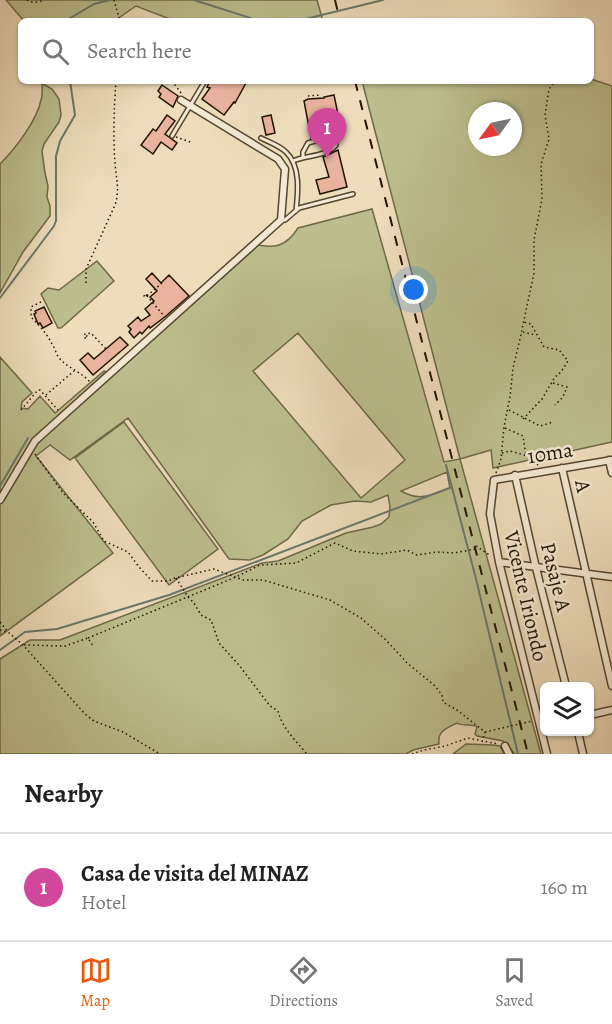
<!DOCTYPE html>
<style>
:root{--surface:#fff;--page:#f2f2f2;--text:#222;--muted:#767676;--line:#e0e0e0;--accent:#ea580c}
body{margin:0;font-family:Alegreya,serif;background:var(--page);color:var(--text)}
.controls{position:absolute;right:18px;bottom:18px;display:grid;overflow:hidden;border-radius:9px;box-shadow:0 2px 4px #0004}
.controls button{width:54px;height:54px;display:grid;place-items:center;padding:0;border:0;border-bottom:2px solid var(--line);background:var(--surface);color:var(--text);font:30px sans-serif}
.compass{position:absolute;left:468px;top:102px;width:54px;height:54px;border-radius:50%;background:var(--surface);box-shadow:0 2px 4px #0004;rotate:237deg}
.you{position:absolute;left:414px;top:290px;width:21px;height:21px;margin:-15px;border:4px solid #fff;border-radius:50%;background:#1a73e8;box-shadow:0 0 0 9px #1a73e833}
.badge{display:grid;place-items:center;width:39px;height:39px;border-radius:50%;background:var(--accent);color:#fff;font-size:20px;font-weight:700}
.pin{position:absolute;translate:-50% -50px;filter:drop-shadow(0 2px 3px #0008)}
.pin::after{content:'';position:absolute;top:32px;width:21px;height:18px;background:inherit;clip-path:polygon(0 0,100% 0,50% 100%)}
.list{margin:0;padding:0;list-style:none}
h2{display:flex;justify-content:space-between;align-items:center;height:78px;margin:0;padding:0 24px;font-size:26px}
h2 small{font-size:20px;font-weight:400;color:var(--muted)}
.list li{display:grid;grid-template-columns:39px 1fr auto;gap:18px;align-items:center;box-sizing:border-box;height:108px;padding:0 24px;border-top:2px solid var(--line)}
.list b{display:block;font-size:22px;white-space:nowrap}
.list p{margin:0;font-size:20px;white-space:nowrap;color:var(--muted)}
.list em{font-size:20px;font-style:normal;color:var(--muted)}
.icon{flex:none;width:33px;height:33px;fill:none;stroke:currentColor;stroke-width:2;stroke-linecap:round;stroke-linejoin:round}
.map{position:relative;flex:none;width:612px;height:754px;overflow:hidden}
.search{position:absolute;background:var(--surface);box-shadow:0 2px 4px #0004;left:18px;right:18px;top:18px;height:66px;display:flex;align-items:center;gap:15px;box-sizing:border-box;padding:0 21px;border-radius:9px;color:var(--muted);font-size:22px}
.sheet{height:186px;background:var(--surface)}
nav{display:flex;justify-content:space-around;align-items:center;box-sizing:border-box;height:84px;border-top:2px solid var(--line);background:var(--surface);font-size:16px;color:var(--muted)}
nav a{display:grid;justify-items:center;gap:3px}
nav .on{color:var(--accent)}
.map>svg:first-child{display:block}
.green{fill:#bcbf8d;stroke:#6e6947;stroke-width:1.5;fill-rule:evenodd}
.lines{fill:none;stroke-linecap:round;stroke-linejoin:round}
.stream{stroke:#69786b;stroke-width:2}
.building{fill:#e9b39d;stroke:#211301;stroke-width:1.5}
.service-casing{stroke:#544530;stroke-width:6}
.minor-casing{stroke:#544530;stroke-width:9}
.path{stroke:#211301;stroke-width:1.5;stroke-dasharray:1.5 3;stroke-linecap:butt}
.service{stroke:#f4e8d3;stroke-width:3}
.minor{stroke:#f4e8d3;stroke-width:6}
.rail{stroke:#211301;stroke-width:2;stroke-dasharray:10 10;stroke-linecap:butt}
.labels{text-anchor:middle;dominant-baseline:central;stroke-width:5;stroke-linejoin:round;paint-order:stroke}
.street-label{font-size:21px;fill:#211301;stroke:#f4e8d3}
</style>
<div class="map">
<svg width="612" height="754" viewBox="0 0 612 754">
<rect width="100%" height="100%" fill="#eedcbb"/>
<filter id="stains"><feTurbulence type="fractalNoise" baseFrequency=".00333" numOctaves="4"/><feColorMatrix values="0 0 0 0 .2 0 0 0 0 .09 0 0 0 0 .02 0 0 0 .5 -.17"/></filter>
<radialGradient id="worn" r=".72"><stop offset=".6" stop-color="#630" stop-opacity="0"/><stop offset="1" stop-color="#630" stop-opacity=".3"/></radialGradient>
<path class="green" d="M 6,0 L 317,0 L 323,21 L 175,21 L 136,6 L 114,21 L 24,21 Z
M 591,79 L 612,86 L 612,442 L 493,468 L 491,450 L 460,459 L 541,754 L 515,754 L 503,741 L 477,736 L 475,734 L 477,727 C 472,723 463,727 457,723 C 447,728 437,731 439,744 L 413,750 L 406,754 L 0,754 L 0,659 L 30,640 L 60,640 L 262,563 L 278,561 L 346,533 L 373,527 L 381,524 L 389,517 L 390,507 L 388,495 L 371,502 L 355,501 L 331,505 L 302,521 L 288,539 L 263,555 L 250,560 L 229,559 L 128,418 L 70,460 L 50,445 L 36,456 L 113,553 L 0,636 L 0,500 L 35,441 L 254,244 C 274,249 286,247 298,228 L 372,209 L 444,462 L 460,459 L 362,81 L 591,81 ZM 477,111 L 513,111 L 513,147 L 477,147 ZM 298,333 L 405,460 L 361,498 L 253,371 ZM 447,472 L 450,488 C 431,495 420,502 401,491 Z
M 42,81 L 48,81 L 43,84 L 52,89 L 59,99 L 61,115 L 59,122 L 44,144 L 42,151 L 45,173 L 48,186 L 47,197 L 50,206 L 50,216 L 23,252 L 0,293 L 0,164 C 14,150 37,121 41,100 C 43,94 42,87 42,81 Z
M 97,261 L 114,281 L 61,328 L 58,328 L 41,294 L 48,288 L 59,290 Z
M 0,357 L 32,393 L 22,402 L 21,408 L 28,409 L 40,396 L 55,413 L 104,371 L 106,372 L 31,442 L 0,495 Z
M 124,422 L 218,549 L 169,585 L 75,458 Z
M 466,744 L 493,745 L 500,746 L 504,754 L 453,754 Z"/>
<g class="lines">
<path class="stream" d="M 194,0 L 260,21
M 65,21 L 94,4 L 110,0
M 297,21 L 383,0
M 0,298 L 54,226 L 56,221 L 56,156 L 60,141 L 75,115 L 70,81
M 446,465 L 475,575 L 518,754
M 0,486 L 28,438
M 0,650 L 25,632 L 57,629 L 169,595 L 452,487"/>
</g>
<path class="building" d="M 210,81 L 247,81 L 235,103 L 234,102 L 224,115 L 202,99 L 210,88 L 207,87 Z
M 162,85 L 178,96 L 173,107 L 159,97 L 161,94 L 158,91 Z
M 334,95 L 341,129 L 321,133 L 322,135 L 311,138 L 304,101 L 308,99 L 324,98 L 324,97 Z
M 167,115 L 175,121 L 165,134 L 177,143 L 172,150 L 161,142 L 153,154 L 141,145 L 153,129 L 156,131 Z
M 271,115 L 275,133 L 266,135 L 262,117 Z
M 338,150 L 347,187 L 320,194 L 316,180 L 329,177 L 323,157 Z
M 152,273 L 161,283 L 169,275 L 189,296 L 166,316 L 150,328 L 149,326 L 142,334 L 140,332 L 134,338 L 129,332 L 131,329 L 128,326 L 138,317 L 141,321 L 150,315 L 145,309 L 154,301 L 150,297 L 157,291 L 146,279 Z
M 44,307 L 52,323 L 43,328 L 40,323 L 38,324 L 34,314 L 36,313 L 35,311 Z
M 120,337 L 128,345 L 93,375 L 80,360 L 88,353 L 94,359 Z"/>
<g class="lines">
<g class="service-casing">
<path id="service" d="M 172,136 L 205,81
M 261,138 C 269,142 280,146 286,152 C 301,166 298,193 296,211
M 293,161 C 306,155 326,157 336,145 L 334,138 L 329,137 L 308,143 L 303,152 L 303,157
M 283,220 L 285,220 L 299,208 L 353,194"/>
</g>
<g class="minor-casing">
<path id="minor" d="M 609,460 L 612,473
M 562,468 L 612,686
M 515,475 L 536,568 L 566,686
M 0,500 L 35,441 L 281,220 L 285,169 L 278,159 L 181,100
M 499,562 L 612,577
M 590,715 L 612,710
M 578,732 L 583,754
M 505,746 L 509,754
M 547,754 L 499,562 L 490,514 L 494,480 L 612,460"/>
</g>
<path class="path" d="M 27,0 C 31,3 38,3 43,0
M 114,0 L 120,21
M 172,81 L 181,93
M 308,96 L 320,95
M 176,137 L 193,143
M 86,283 L 86,269 L 115,205 C 120,190 116,178 115,163 C 113,136 114,107 116,81
M 162,283 L 148,295 L 145,296 L 147,295 L 146,294 L 144,296 L 146,297 L 147,296 L 164,316
M 41,302 L 31,307 L 31,317 C 39,325 47,334 52,344 C 55,348 56,354 59,358 C 68,368 81,372 90,382
M 523,332 L 535,335
M 86,336 L 88,336 L 85,338 L 84,336 L 85,334 L 91,333 L 106,349
M 553,383 L 567,387 L 563,397 L 555,405
M 46,395 L 74,371
M 21,410 L 37,391 L 40,390 L 58,410
M 509,410 L 540,426 L 553,422
M 523,419 L 542,399 L 555,377 L 561,372 L 568,361 L 559,350 L 544,347 L 531,324 L 524,322
M 505,428 L 523,436 L 526,456
M 502,453 L 510,451 L 535,458 L 538,466
M 35,454 L 63,493 L 93,522 L 104,541 L 128,552 L 139,567 L 152,581 L 168,581 L 175,578 L 214,569 L 243,580 L 263,580 L 330,600 L 361,618 L 386,640 L 407,663 L 434,685 L 442,695 L 443,702 L 457,710 L 485,732 L 482,742
M 496,473 L 501,459 L 504,427 L 510,397 L 513,368 L 520,339 L 534,273 L 534,240 L 542,199 L 541,164 L 549,139 L 545,115 L 549,89 L 555,81
M 176,578 L 188,597 L 194,603 L 201,615 L 211,620 L 219,643 L 239,665 L 270,706 L 278,711 C 282,728 296,741 307,754
M 0,622 L 8,632 L 23,645 L 85,714 L 94,721 L 123,732 L 160,754
M 0,630 L 7,632
M 88,638 L 236,577 L 260,565 L 296,563 L 335,543 L 353,551 L 381,554 L 407,550 L 416,555 L 437,552 L 454,553 L 475,549 L 476,546 L 491,556
M 24,645 L 65,646 L 88,638 L 93,646
M 485,732 L 532,721
M 412,754 L 424,750 L 445,746 L 468,738 L 498,744"/>
<use href="#service" class="service"/>
<use href="#minor" class="minor"/>
<path class="rail" d="M 335,0 L 340,21
M 355,81 L 528,754"/>
</g>
<g class="labels">
<g class="street-label">
<text transform="translate(550 453) rotate(-9)">10ma</text>
<text transform="translate(583 486) rotate(78)">A</text>
<text transform="translate(556 577) rotate(76)">Pasaje A</text>
<text transform="translate(526 596) rotate(77)">Vicente Iriondo</text>
</g>
</g>
<rect width="100%" height="100%" filter="url(#stains)"/>
<rect width="100%" height="100%" fill="url(#worn)"/>
</svg>
<div class="controls">
<button><svg class="icon" aria-label="layers" viewBox="0 0 24 24"><path d="M12 4l9 5-9 5-9-5zM3 14l9 5 9-5"/></svg></button>
</div>
<svg class="compass" viewBox="-18 -18 36 36"><path d="M0-13l5 13h-10z" fill="#e53935"/><path d="M0 13l5-13h-10z" fill="#767676"/></svg>
<div class="you"></div>
<div class="pin badge" style="left:327px;top:158px;background:#d1479c">1</div>
<div class="search"><svg class="icon" aria-label="search" viewBox="0 0 24 24"><circle cx="10" cy="10" r="6"/><path d="M15 15l6 6"/></svg>Search here</div>
</div>
<section class="sheet">
<h2>Nearby<small></small></h2>
<ul class="list">
<li><span class="badge" style="background:#d1479c">1</span><div><b>Casa de visita del MINAZ</b><p>Hotel</p></div><em>160 m</em></li>
</ul>
</section>
<nav>
<a class="on"><svg class="icon" aria-label="map" viewBox="0 0 24 24"><path d="M3 6l6-2 6 2 6-2v14l-6 2-6-2-6 2zM9 4v14M15 6v14"/></svg>Map</a>
<a><svg class="icon" aria-label="directions" viewBox="0 0 24 24"><path d="M12 3l9 9-9 9-9-9zM9 14v-3h6M13 9l2 2-2 2"/></svg>Directions</a>
<a><svg class="icon" aria-label="saved" viewBox="0 0 24 24"><path d="M7 4h10v16l-5-4-5 4z"/></svg>Saved</a>
</nav>
